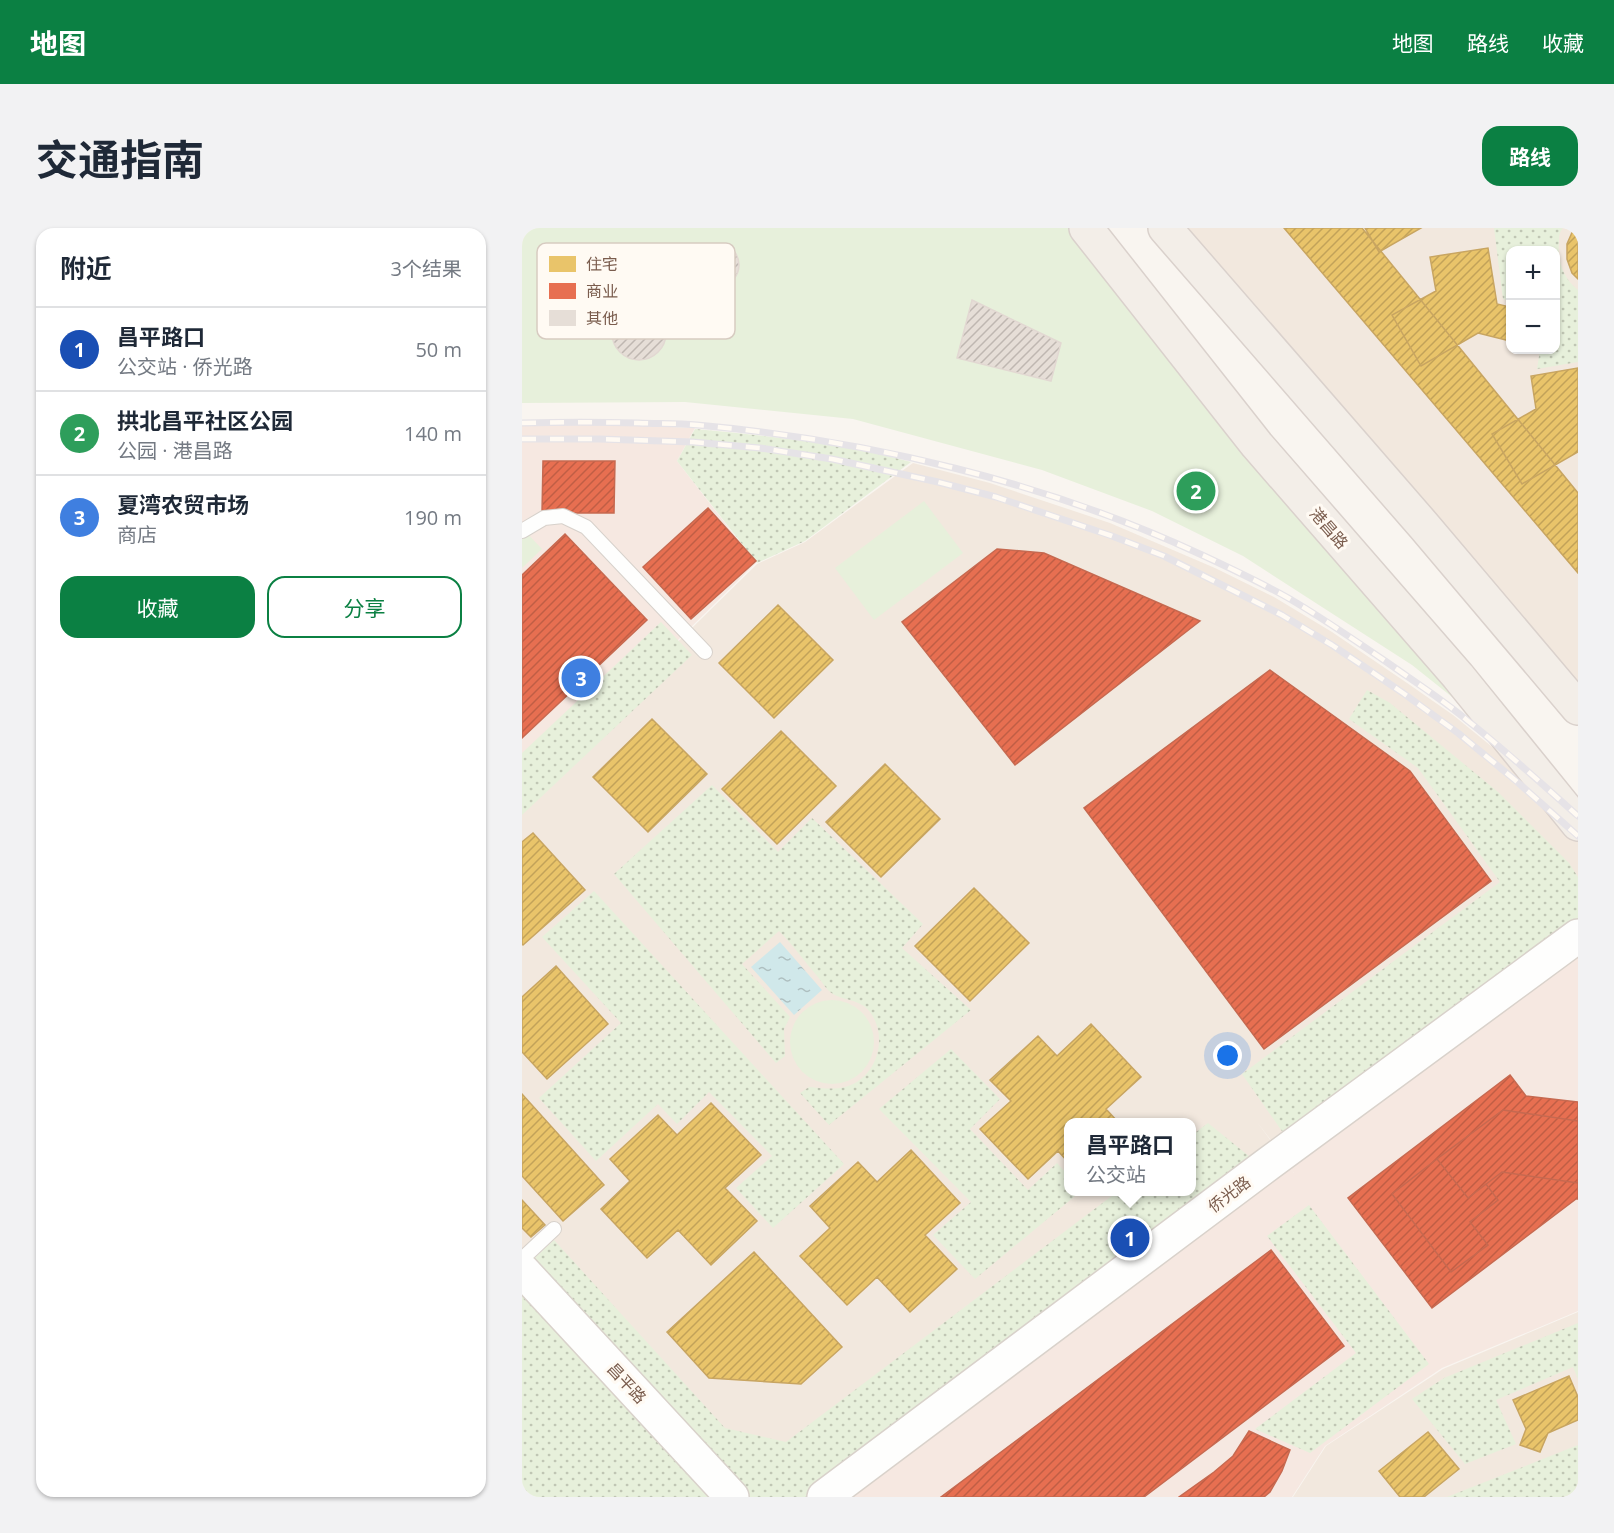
<!DOCTYPE html>
<html lang="zh">
<meta charset="utf-8">
<style>
:root{--surface:#fff;--page:#f2f2f3;--text:#1f2937;--muted:#747a83;--line:#e0e1e3;--accent:#0b8043}
body{margin:0;font-family:"Open Sans","Noto Sans SC",sans-serif;background:var(--page);color:var(--text)}
.controls{position:absolute;right:18px;top:18px;display:grid;overflow:hidden;border-radius:12px;box-shadow:0 2px 4px #0004}
.controls button{width:54px;height:54px;display:grid;place-items:center;padding:0;border:0;border-bottom:2px solid var(--line);background:var(--surface);color:var(--text);font:30px sans-serif}
.you{position:absolute;left:706px;top:828px;width:21px;height:21px;margin:-15px;border:4px solid #fff;border-radius:50%;background:#1a73e8;box-shadow:0 0 0 9px #1a73e833}
.badge{display:grid;place-items:center;width:39px;height:39px;border-radius:50%;background:var(--accent);color:#fff;font-size:20px;font-weight:700}
.pin{position:absolute;translate:-50% -50%;border:3px solid #fff;box-shadow:0 2px 6px #0006}
.popup{position:absolute;left:542px;top:890px;width:132px;height:78px;box-sizing:border-box;display:grid;place-content:center;border-radius:12px;background:var(--surface);filter:drop-shadow(0 2px 4px #0005);font-size:20px;white-space:nowrap;color:var(--muted)}
.popup b{font-size:22px;color:var(--text)}
.popup::after{content:'';position:absolute;left:50%;top:100%;margin-left:-12px;border:12px solid transparent;border-top-color:var(--surface)}
.list{margin:0;padding:0;list-style:none}
h2{display:flex;justify-content:space-between;align-items:center;height:78px;margin:0;padding:0 24px;font-size:26px}
h2 small{font-size:20px;font-weight:400;color:var(--muted)}
.list li{display:grid;grid-template-columns:39px 1fr auto;gap:18px;align-items:center;box-sizing:border-box;height:84px;padding:0 24px;border-top:2px solid var(--line)}
.list b{display:block;font-size:22px;white-space:nowrap}
.list p{margin:0;font-size:20px;white-space:nowrap;color:var(--muted)}
.list em{font-size:20px;font-style:normal;color:var(--muted)}
.actions{display:flex;gap:12px;padding:18px 24px}
.actions a{flex:1;padding:14px 0;border:2px solid var(--accent);border-radius:18px;text-align:center;font-size:21px;color:var(--accent)}
.actions .main{background:var(--accent);color:#fff}
.map{position:relative;flex:none;width:1056px;height:1269px;overflow:hidden;border-radius:18px}
header{display:flex;align-items:center;gap:36px;box-sizing:border-box;height:84px;padding:0 30px;background:var(--accent);color:#fff}
header strong{font-size:28px}
nav{display:flex;gap:33px;margin-inline-start:auto;font-size:21px}
.intro{display:flex;align-items:center;justify-content:space-between;box-sizing:border-box;height:144px;padding:0 36px}
h1{margin:0;font-size:42px}
.button{padding:15px 27px;border-radius:18px;background:var(--accent);color:#fff;font-size:21px;font-weight:700}
main{display:flex;gap:36px;padding:0 36px}
aside{flex:1;background:var(--surface);border-radius:18px;box-shadow:0 2px 4px #0004}
.map>svg:first-child{display:block}
.residential{fill:#f2e8de;fill-rule:evenodd}
.commercial{fill:#f6e8e1}
.grass{fill:url(#grass-dots)}
.green{fill:#e7f0db}
.water{fill:url(#water-ripples)}
.homes{fill:url(#homes-hatch);stroke:#c8a561;stroke-width:1.5}
.shops{fill:url(#shops-hatch);stroke:#c66950;stroke-width:1.5}
.building{fill:url(#building-hatch);stroke:#e2d8d2;stroke-width:1.5}
.lines{fill:none;stroke-linecap:round;stroke-linejoin:round}
.lane-casing{stroke:#d7d1cb;stroke-width:16}
.secondary-casing{stroke:#d9d2cb;stroke-width:36}
.primary-casing{stroke:#dad1cc;stroke-width:36}
.lane{stroke:#fefefd;stroke-width:14}
.secondary{stroke:#fefefd;stroke-width:33}
.primary{stroke:#f3eee8;stroke-width:33}
.rail-casing{stroke:#e6e3e7;stroke-width:7}
.rail{stroke:#fffaf3;stroke-width:4.5;stroke-dasharray:14;stroke-linecap:butt}
.labels{text-anchor:middle;dominant-baseline:central;stroke-width:6;stroke-linejoin:round;paint-order:stroke}
.street-label{font-size:16px;fill:#7a5c4d;stroke:#fffaf3}
.key{fill:#fffaf3;stroke:#d7cbc1;stroke-width:1.5}
.key-label{font-size:16px;fill:#7a5c4d}
</style>
<header>
<strong>地图</strong>
<nav><a>地图</a><a>路线</a><a>收藏</a></nav>
</header>
<div class="intro"><h1>交通指南</h1><a class="button">路线</a></div>
<main>
<aside>
<h2>附近<small>3个结果</small></h2>
<ul class="list">
<li><span class="badge" style="background:#1a4fb4">1</span><div><b>昌平路口</b><p>公交站 · 侨光路</p></div><em>50 m</em></li>
<li><span class="badge" style="background:#2e9e5b">2</span><div><b>拱北昌平社区公园</b><p>公园 · 港昌路</p></div><em>140 m</em></li>
<li><span class="badge" style="background:#3f7fe0">3</span><div><b>夏湾农贸市场</b><p>商店</p></div><em>190 m</em></li>
</ul>
<div class="actions"><a class="main">收藏</a><a>分享</a></div>
</aside>
<div class="map">
<svg width="1056" height="1269" viewBox="0 0 1056 1269">
<defs>
<pattern id="grass-dots" width="8" height="8" patternUnits="userSpaceOnUse" patternTransform="scale(1.5)"><rect width="8" height="8" fill="#e7f0db"/><path d="M2 2h.1M6 6h.1" fill="none" stroke="#c0c6b4" stroke-width="1.8" stroke-linecap="round"/></pattern>
<pattern id="water-ripples" width="26" height="14" patternUnits="userSpaceOnUse" patternTransform="scale(1.5)"><rect width="26" height="14" fill="#d0e8ea"/><path d="M2 4q2-2 4 0t4 0M15 11q2-2 4 0t4 0" fill="none" stroke="#aebfc0"/></pattern>
<pattern id="homes-hatch" width="6" height="6" patternUnits="userSpaceOnUse" patternTransform="scale(1.5)"><rect width="6" height="6" fill="#e9c46a"/><path d="M-1 1l2-2M0 6l6-6M5 7l2-2" fill="none" stroke="#c2a259"/></pattern>
<pattern id="shops-hatch" width="6" height="6" patternUnits="userSpaceOnUse" patternTransform="scale(1.5)"><rect width="6" height="6" fill="#e76f51"/><path d="M-1 1l2-2M0 6l6-6M5 7l2-2" fill="none" stroke="#c05e45"/></pattern>
<pattern id="building-hatch" width="6" height="6" patternUnits="userSpaceOnUse" patternTransform="scale(1.5)"><rect width="6" height="6" fill="#e6ded7"/><path d="M-1 1l2-2M0 6l6-6M5 7l2-2" fill="none" stroke="#bfb7b1"/></pattern>
</defs>
<rect width="100%" height="100%" fill="#f9f5f0"/>
<path class="residential" d="M 643,0 L 1056,0 L 1056,481 ZM 988,22 L 1034,22 L 1034,122 L 988,122 Z
M 391,235 L 468,255 L 588,295 L 693,340 L 752,369 L 810,404 L 888,457 L 931,487 L 990,535 L 1056,607 L 1056,705 L 759,925 L 735,894 L 758,925 L 212,1269 L 0,1040 L 0,567 L 235,336 L 283,314 ZM 546,894 L 670,894 L 670,964 L 546,964 Z
M 1056,1084 L 1056,1269 L 771,1269 L 804,1218 L 921,1141 Z"/>
<path class="commercial" d="M 21,196 L 73,196 L 173,200 L 155,233 L 234,335 L 0,566 L 0,198 Z
M 1056,710 L 1056,1083 L 920,1140 L 803,1218 L 770,1269 L 304,1269 L 759,929 L 772,945 L 760,929 Z"/>
<path class="grass" d="M 972,0 L 1041,0 C 1037,5 1037,8 1037,14 C 1035,33 1041,50 1056,62 L 1056,134 L 1015,141 L 1018,122 L 1034,122 L 1034,22 L 988,22 L 988,73 L 981,71 Z
M 173,201 C 246,208 318,215 389,234 L 283,313 L 235,335 L 155,233 Z
M 139,394 L 170,427 L 0,587 L 0,525 Z
M 845,462 L 868,475 L 976,564 L 1047,635 L 1056,649 L 1056,697 L 764,909 L 720,846 L 978,654 L 896,540 L 827,491 Z
M 190,557 L 256,624 L 290,590 L 401,696 L 380,720 L 449,782 L 307,897 L 278,865 L 287,859 C 299,860 311,862 323,859 C 355,851 367,809 348,784 C 338,771 323,773 311,766 C 305,763 300,754 296,749 C 283,734 271,717 257,703 L 220,736 L 268,789 L 262,801 L 263,828 L 254,835 L 92,646 Z
M 72,663 L 322,936 L 251,1000 L 214,960 L 250,928 L 187,864 L 155,896 L 136,876 L 74,933 L 17,870 L 99,795 L 20,709 Z
M 429,821 L 478,871 L 448,901 L 506,962 L 535,935 L 546,947 L 546,964 L 558,964 L 453,1051 L 411,1007 L 449,974 L 357,881 Z
M 686,895 L 733,933 L 291,1269 L 218,1269 L 5,1037 L 32,1012 L 203,1200 L 264,1214 L 595,964 L 670,964 L 670,907 Z
M 787,977 L 907,1136 L 788,1225 L 733,1201 L 834,1125 L 745,1008 Z
M 0,1053 L 202,1269 L 0,1269 Z
M 1056,1095 L 1056,1151 L 1051,1139 L 974,1172 L 994,1216 L 943,1236 L 890,1171 L 922,1150 Z
M 1056,1217 L 1056,1269 L 925,1269 Z"/>
<path class="green" d="M 0,0 L 562,0 L 989,516 L 890,437 L 721,328 L 630,283 L 520,242 L 331,191 L 163,174 L 0,175 Z
M 402,273 L 441,325 L 352,392 L 313,340 Z
M 0,300 L 20,321 L 0,340 Z
M268 814a42 42 0 1 1 84 0a42 42 0 1 1-84 0Z"/>
<path class="water" d="M 258,714 L 300,762 L 272,787 L 229,739 Z"/>
<path class="homes" d="M 762,0 L 840,0 L 1056,265 L 1056,345 Z
M 843,0 L 899,0 L 857,24 Z
M 1052,0 L 1056,0 L 1056,51 L 1050,45 L 1045,31 L 1045,16 Z
M 966,20 L 975,76 L 988,79 L 988,113 L 956,105 L 899,138 L 870,87 L 914,63 L 908,29 Z
M 1056,140 L 1056,224 L 1000,256 L 970,206 L 1014,181 L 1009,148 Z
M 469,344 L 482,347 L 617,391 L 605,427 L 567,455 L 478,426 L 443,454 L 395,391 L 445,351 L 456,346 Z
M 256,377 L 311,432 L 252,490 L 197,435 Z
M 130,491 L 185,546 L 126,604 L 71,549 Z
M 259,503 L 314,558 L 255,616 L 200,561 Z
M 684,514 L 705,543 L 659,570 L 744,682 L 694,719 L 578,585 Z
M 363,536 L 418,591 L 359,649 L 304,594 Z
M 11,605 L 63,662 L 1,717 L 0,716 L 0,614 Z
M 848,629 L 890,683 L 751,790 L 709,736 Z
M 452,660 L 507,715 L 448,773 L 393,718 Z
M 34,738 L 86,796 L 25,851 L 0,824 L 0,769 Z
M 569,796 L 619,849 L 584,881 L 596,894 L 546,894 L 546,934 L 536,923 L 506,951 L 458,901 L 489,873 L 468,852 L 516,808 L 535,828 Z
M 0,866 L 82,957 L 41,993 L 0,948 Z
M 189,875 L 239,927 L 203,960 L 235,993 L 189,1037 L 156,1002 L 125,1030 L 79,981 L 108,953 L 88,931 L 136,887 L 155,907 Z
M 389,922 L 438,975 L 403,1007 L 435,1041 L 388,1084 L 355,1049 L 325,1077 L 278,1028 L 308,1000 L 288,978 L 336,934 L 355,954 Z
M 0,972 L 23,997 L 9,1009 L 0,1000 Z
M 232,1024 L 320,1119 L 279,1156 L 187,1150 L 145,1104 Z
M 1047,1148 L 1056,1169 L 1056,1192 L 1026,1205 L 1018,1224 L 998,1217 L 1004,1201 L 991,1172 Z
M 906,1204 L 937,1241 L 902,1269 L 878,1269 L 857,1243 Z"/>
<path class="shops" d="M 21,233 L 93,233 L 92,285 L 20,285 Z
M 186,280 L 234,333 L 169,391 L 121,339 Z
M 43,306 L 125,392 L 0,510 L 0,347 Z
M 475,321 L 522,325 L 678,393 L 493,537 L 380,394 Z
M 748,442 L 888,543 L 969,653 L 742,821 L 562,580 Z
M 988,847 L 1004,868 L 1056,874 L 1056,971 L 1054,971 L 910,1080 L 826,970 Z
M 981,882 L 1056,893 L 1056,955 L 980,944 L 946,970 L 915,931 Z
M 915,931 L 946,970 L 964,956 L 976,972 L 948,994 L 966,1017 L 929,1044 L 870,966 Z
M 749,1022 L 822,1118 L 622,1269 L 419,1269 Z
M 727,1203 L 768,1222 L 760,1243 L 748,1264 L 742,1269 L 657,1269 L 692,1244 L 711,1228 Z"/>
<path class="building" d="M175 37a21 21 0 1 1 42 0a21 21 0 1 1-42 0Z
M 450,72 L 539,115 L 529,153 L 435,130 Z
M90 105a27 27 0 1 1 54 0a27 27 0 1 1-54 0Z"/>
<g class="lines">
<g class="lane-casing">
<path id="lane" d="M 0,303 L 22,290 L 41,288 L 64,299 L 183,424
M 0,1031 L 32,1001"/>
</g>
<g class="secondary-casing">
<path id="secondary" d="M 0,1042 L 210,1269
M 302,1269 L 746,936 L 1056,708"/>
</g>
<g class="primary-casing">
<path id="primary" d="M 564,0 L 735,217 L 936,448 L 1056,596
M 643,0 L 902,298 L 1056,480"/>
</g>
<use href="#lane" class="lane"/>
<use href="#secondary" class="secondary"/>
<use href="#primary" class="primary"/>
<g class="rail-casing">
<path id="rail" d="M 0,195 C 39,194 78,194 116,195 C 136,196 155,195 175,197 C 346,212 524,254 680,327 C 710,341 740,355 768,371 C 802,391 834,413 866,435 C 893,454 921,472 946,493 C 984,523 1020,556 1056,588
M 0,211 L 77,211 L 171,214 L 238,220 L 310,231 L 416,254 L 474,269 L 590,308 L 642,328 L 760,387 L 810,417 L 881,465 L 936,505 L 993,552 L 1056,608"/>
</g>
<use href="#rail" class="rail"/>
</g>
<g class="labels">
<g class="street-label">
<text transform="translate(807 300) rotate(49)">港昌路</text>
<text transform="translate(707 966) rotate(-37)">侨光路</text>
<text transform="translate(105 1155) rotate(47)">昌平路</text>
</g>
</g>
<rect x="15" y="15" width="198" height="96" rx="9" class="key"/>
<rect x="27" y="28" width="27" height="16" fill="#e9c46a"/>
<rect x="27" y="55" width="27" height="16" fill="#e76f51"/>
<rect x="27" y="82" width="27" height="16" fill="#e6ded7"/>
<g class="key-label">
<text x="64" y="42">住宅</text>
<text x="64" y="69">商业</text>
<text x="64" y="96">其他</text>
</g>
</svg>
<div class="controls">
<button>+</button>
<button>−</button>
</div>
<div class="you"></div>
<div class="pin badge" style="left:608px;top:1010px;background:#1a4fb4">1</div>
<div class="popup"><b>昌平路口</b>公交站</div>
<div class="pin badge" style="left:674px;top:263px;background:#2e9e5b">2</div>
<div class="pin badge" style="left:59px;top:450px;background:#3f7fe0">3</div>
</div>
</main>
